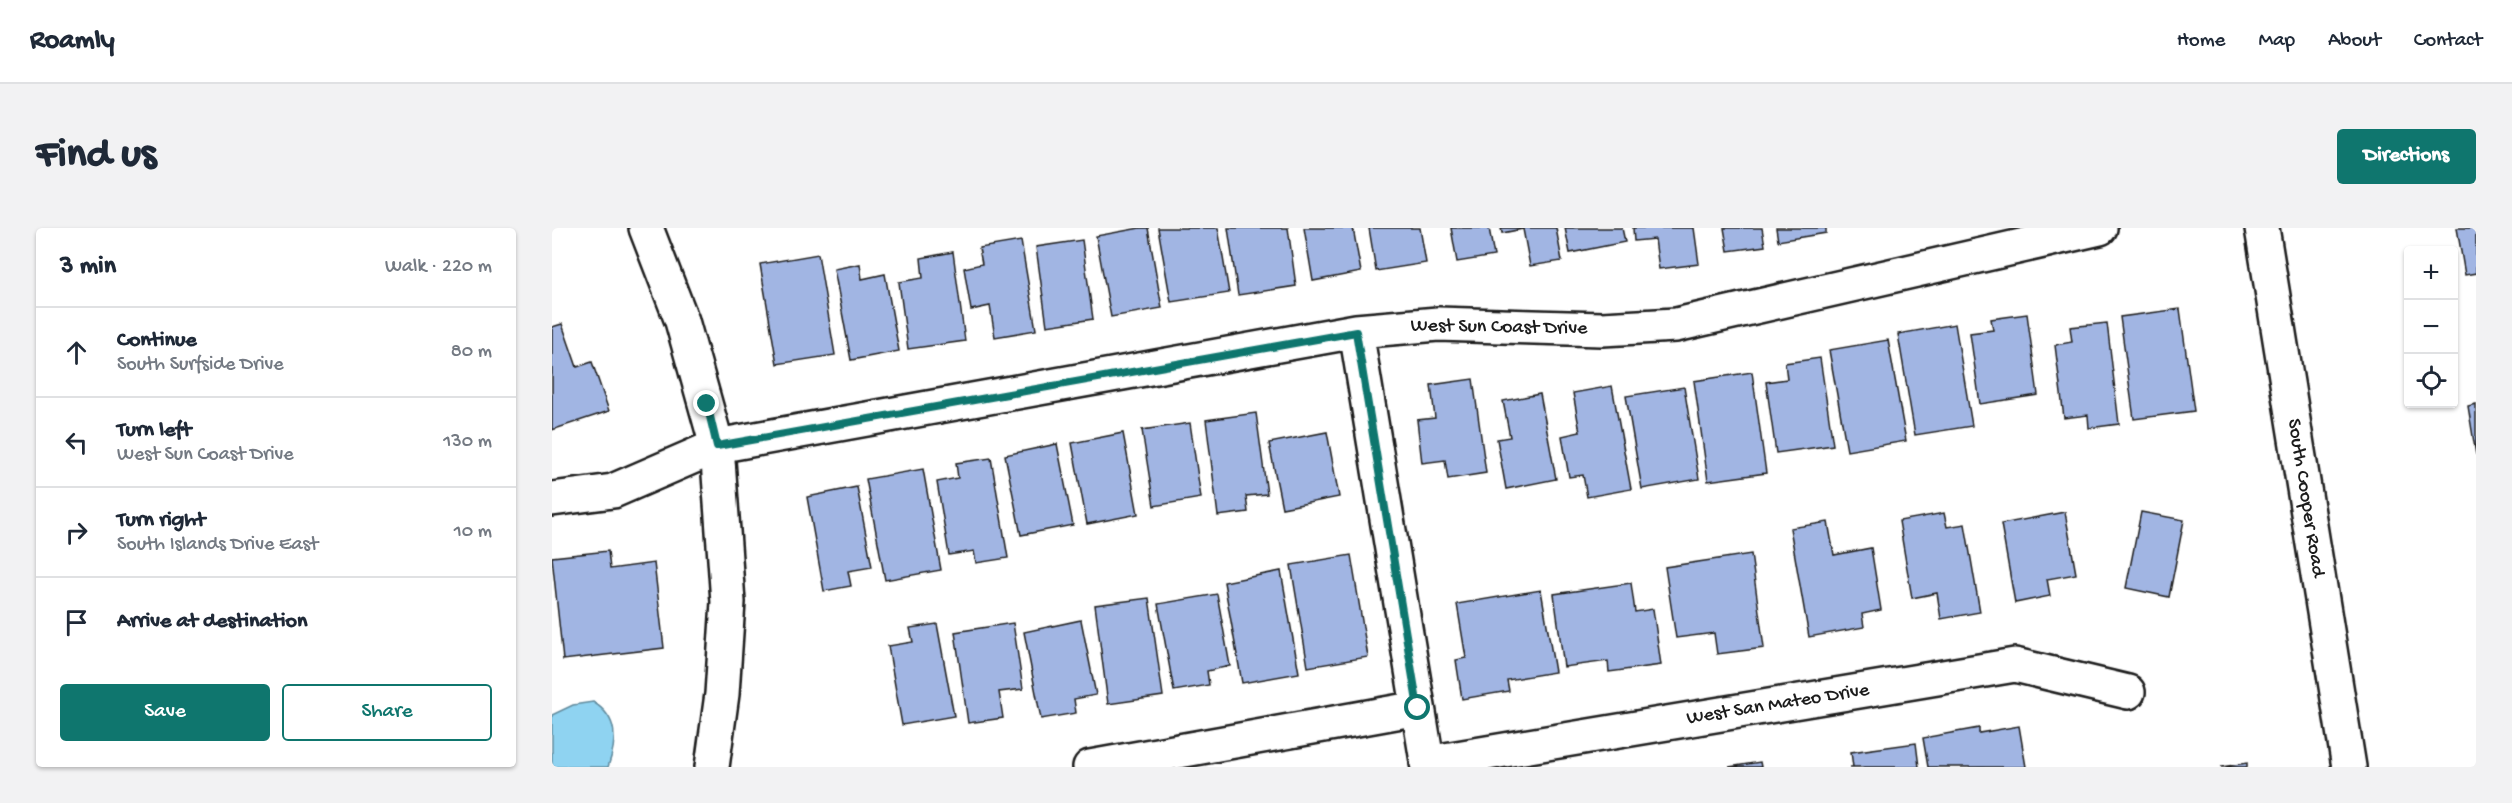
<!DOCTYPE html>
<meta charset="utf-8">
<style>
:root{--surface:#fff;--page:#f2f2f3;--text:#1f2937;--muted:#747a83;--line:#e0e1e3;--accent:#0f766e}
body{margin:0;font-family:"Gochi Hand",sans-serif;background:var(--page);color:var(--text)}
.controls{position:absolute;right:18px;top:18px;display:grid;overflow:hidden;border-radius:6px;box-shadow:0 2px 4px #0004}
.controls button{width:54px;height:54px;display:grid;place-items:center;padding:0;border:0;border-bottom:2px solid var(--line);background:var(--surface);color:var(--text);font:30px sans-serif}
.stop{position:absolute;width:18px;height:18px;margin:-14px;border:4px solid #0f766e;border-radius:50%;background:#fff}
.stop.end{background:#0f766e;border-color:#fff;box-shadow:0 2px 6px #0008}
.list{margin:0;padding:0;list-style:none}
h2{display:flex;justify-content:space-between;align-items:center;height:78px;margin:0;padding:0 24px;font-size:26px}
h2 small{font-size:20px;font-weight:400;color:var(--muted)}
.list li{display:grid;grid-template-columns:39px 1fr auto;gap:18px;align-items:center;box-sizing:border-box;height:90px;padding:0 24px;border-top:2px solid var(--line)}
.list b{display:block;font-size:22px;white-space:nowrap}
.list p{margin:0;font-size:20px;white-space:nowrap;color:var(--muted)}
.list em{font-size:20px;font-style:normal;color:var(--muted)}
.actions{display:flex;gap:12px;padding:18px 24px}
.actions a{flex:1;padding:14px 0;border:2px solid var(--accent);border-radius:6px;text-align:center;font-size:21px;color:var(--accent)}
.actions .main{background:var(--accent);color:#fff}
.icon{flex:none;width:33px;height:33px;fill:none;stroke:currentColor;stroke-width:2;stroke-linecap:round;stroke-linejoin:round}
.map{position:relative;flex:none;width:1924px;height:539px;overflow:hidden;border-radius:6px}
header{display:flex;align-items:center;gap:36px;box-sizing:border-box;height:84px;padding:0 30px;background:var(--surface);border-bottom:2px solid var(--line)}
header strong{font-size:28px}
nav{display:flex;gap:33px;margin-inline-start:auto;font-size:21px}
.intro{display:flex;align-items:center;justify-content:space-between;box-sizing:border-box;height:144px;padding:0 36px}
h1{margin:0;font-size:42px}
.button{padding:15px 27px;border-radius:6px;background:var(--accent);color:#fff;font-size:21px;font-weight:700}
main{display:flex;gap:36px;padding:0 36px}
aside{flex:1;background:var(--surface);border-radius:6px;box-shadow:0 2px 4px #0004}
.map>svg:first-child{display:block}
.water{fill:#8fd3f1;stroke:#618a9c;stroke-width:1.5}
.building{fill:#a1b5e3;stroke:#1c1c1c;stroke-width:1.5}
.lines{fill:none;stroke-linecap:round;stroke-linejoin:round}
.minor-casing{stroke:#1c1c1c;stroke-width:38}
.tertiary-casing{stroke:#1c1c1c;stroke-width:38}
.secondary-casing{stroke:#1c1c1c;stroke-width:38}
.minor{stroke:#fff;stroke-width:33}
.tertiary{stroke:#fff;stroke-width:33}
.secondary{stroke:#fff;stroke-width:33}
.route{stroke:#0f766e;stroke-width:8}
.labels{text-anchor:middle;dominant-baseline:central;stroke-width:4.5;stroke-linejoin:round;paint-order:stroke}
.street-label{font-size:20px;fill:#1c1c1c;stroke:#fff}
</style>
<header>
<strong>Roamly</strong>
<nav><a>Home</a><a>Map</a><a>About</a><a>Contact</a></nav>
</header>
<div class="intro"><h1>Find us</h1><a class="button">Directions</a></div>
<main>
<aside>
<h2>3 min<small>Walk · 220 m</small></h2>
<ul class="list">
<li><svg class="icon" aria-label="ahead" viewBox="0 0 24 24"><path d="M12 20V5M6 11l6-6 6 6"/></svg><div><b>Continue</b><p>South Surfside Drive</p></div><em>80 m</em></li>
<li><svg class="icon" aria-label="left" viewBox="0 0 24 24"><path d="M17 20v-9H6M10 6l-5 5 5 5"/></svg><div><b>Turn left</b><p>West Sun Coast Drive</p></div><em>130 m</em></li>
<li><svg class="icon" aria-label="right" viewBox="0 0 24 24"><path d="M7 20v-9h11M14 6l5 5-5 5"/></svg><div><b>Turn right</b><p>South Islands Drive East</p></div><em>10 m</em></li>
<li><svg class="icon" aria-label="arrive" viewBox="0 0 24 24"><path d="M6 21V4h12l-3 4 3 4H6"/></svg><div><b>Arrive at destination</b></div></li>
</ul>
<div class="actions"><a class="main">Save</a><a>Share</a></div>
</aside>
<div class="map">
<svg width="1924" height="539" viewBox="0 0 1924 539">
<rect width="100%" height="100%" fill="#fff"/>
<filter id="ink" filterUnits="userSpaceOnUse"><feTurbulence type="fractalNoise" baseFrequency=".0167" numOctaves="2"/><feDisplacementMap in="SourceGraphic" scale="12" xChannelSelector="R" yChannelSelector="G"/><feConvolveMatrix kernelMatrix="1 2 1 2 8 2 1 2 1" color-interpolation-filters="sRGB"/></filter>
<g filter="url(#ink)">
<path class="water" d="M 41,474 C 67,490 65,513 56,539 L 0,539 L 0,487 L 21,477 Z"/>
<path class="building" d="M 588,0 L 596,0 L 610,80 L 559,89 L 544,8 Z
M 606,0 L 666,0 L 677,65 L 619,74 Z
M 676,0 L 736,0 L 744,58 L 686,67 Z
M 752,0 L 801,0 L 809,44 L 761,53 Z
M 817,0 L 868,0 L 874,35 L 824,43 Z
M 899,0 L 937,0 L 942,28 L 905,34 Z
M 949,0 L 1004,0 L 1010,33 L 978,38 L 971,1 L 950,5 Z
M 1013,0 L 1070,0 L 1073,14 L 1018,25 Z
M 1081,0 L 1142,0 L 1147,36 L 1107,41 L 1103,11 L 1082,13 Z
M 1172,0 L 1210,0 L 1213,18 L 1176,23 Z
M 1224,0 L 1274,0 L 1274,5 L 1226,13 Z
M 1905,0 L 1924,0 L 1924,45 L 1913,47 Z
M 530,12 L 541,91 L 495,98 L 484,19 Z
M 469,13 L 484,102 L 443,109 L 438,78 L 419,82 L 412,40 L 430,36 L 427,20 Z
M 401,24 L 413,113 L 356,121 L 347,54 L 371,50 L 369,30 Z
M 266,26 L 283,127 L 225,136 L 208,36 Z
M 308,36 L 310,51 L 333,46 L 347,123 L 299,132 L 282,41 Z
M 1628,81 L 1642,183 L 1582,191 L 1568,89 Z
M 1475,86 L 1486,167 L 1428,176 L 1418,105 L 1441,102 L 1439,91 Z
M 1555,95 L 1567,196 L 1537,200 L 1536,187 L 1512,190 L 1503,117 L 1520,114 L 1518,99 Z
M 10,96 L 25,139 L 40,134 L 57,183 L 0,202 L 0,99 Z
M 1403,96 L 1420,198 L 1363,207 L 1346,106 Z
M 1336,112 L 1354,213 L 1295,223 L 1277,122 Z
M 1268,130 L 1281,217 L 1224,225 L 1214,154 L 1235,151 L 1233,135 Z
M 1200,144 L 1214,245 L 1156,253 L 1142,153 Z
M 921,151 L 934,245 L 896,251 L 893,232 L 870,235 L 865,192 L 883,190 L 879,157 Z
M 1060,158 L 1079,261 L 1035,269 L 1031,247 L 1017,249 L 1010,208 L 1028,204 L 1021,165 Z
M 1132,159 L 1147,251 L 1090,261 L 1074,168 Z
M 988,166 L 1004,251 L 954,261 L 945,211 L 958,209 L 951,173 Z
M 1924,176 L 1924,227 L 1916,178 Z
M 704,185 L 715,266 L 694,268 L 696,284 L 666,288 L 654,192 Z
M 638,195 L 649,270 L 602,278 L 590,202 Z
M 775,204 L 787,269 L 730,280 L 717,215 Z
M 571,205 L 586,286 L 535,296 L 520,215 Z
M 505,216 L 521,297 L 469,307 L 453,227 Z
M 439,230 L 456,330 L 424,335 L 422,323 L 397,327 L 385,254 L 406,250 L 404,235 Z
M 371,241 L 389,342 L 333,352 L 314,251 Z
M 305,259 L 320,339 L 296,343 L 299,358 L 272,363 L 255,269 Z
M 1513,284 L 1524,346 L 1495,351 L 1498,368 L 1463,375 L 1449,296 Z
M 1589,284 L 1632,292 L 1617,369 L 1574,360 Z
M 1392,285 L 1395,299 L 1413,296 L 1428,384 L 1389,391 L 1385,365 L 1360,370 L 1347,293 Z
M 1276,294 L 1282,327 L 1319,320 L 1329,382 L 1310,386 L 1312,399 L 1257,409 L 1238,300 Z
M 56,323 L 58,341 L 102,335 L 112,420 L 11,432 L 0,329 Z
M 1199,326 L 1212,420 L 1165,426 L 1162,405 L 1124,410 L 1113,339 Z
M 799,327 L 816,429 L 756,439 L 739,337 Z
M 729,343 L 747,445 L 690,455 L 672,354 Z
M 1079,355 L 1083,384 L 1101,381 L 1109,437 L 1057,444 L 1056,433 L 1012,439 L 1002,366 Z
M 989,362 L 1003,444 L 955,452 L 957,463 L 910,471 L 904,432 L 914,430 L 905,376 Z
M 665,366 L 678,438 L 655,443 L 657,457 L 622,463 L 606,376 Z
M 597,370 L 611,468 L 556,476 L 543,377 Z
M 529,392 L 544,467 L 522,471 L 524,485 L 489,491 L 472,404 Z
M 461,395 L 471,461 L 447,464 L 451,490 L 416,495 L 403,404 Z
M 385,396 L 402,488 L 350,497 L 336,418 L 361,414 L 358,400 Z
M 1467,498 L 1474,539 L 1376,539 L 1371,510 L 1427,500 L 1427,505 Z
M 1364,515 L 1367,539 L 1298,539 L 1301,539 L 1299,524 Z
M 1208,534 L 1209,539 L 1177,539 Z
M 1695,535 L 1695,539 L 1669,539 Z"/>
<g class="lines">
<g class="minor-casing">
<path id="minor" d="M 804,103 L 876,539
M 0,271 L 61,263 L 165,218 L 804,103 L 886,96 L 1050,101 L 1124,97 L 1548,0
M 875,535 L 1463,437 L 1576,464
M 538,539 L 866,480"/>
</g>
<g class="tertiary-casing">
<path id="tertiary" d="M 94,0 L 130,93 L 165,218 L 176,374 L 170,466 L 160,539"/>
</g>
<g class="secondary-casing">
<path id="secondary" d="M 1710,0 L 1797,539"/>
</g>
<use href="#minor" class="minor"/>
<use href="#tertiary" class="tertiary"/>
<use href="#secondary" class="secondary"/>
</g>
</g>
<g class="lines" filter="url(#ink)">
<path class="route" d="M 155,176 L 165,218 L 804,104 L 866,480"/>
</g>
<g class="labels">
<g class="street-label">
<text transform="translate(947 100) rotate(1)">West Sun Coast Drive</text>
<text transform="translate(1753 270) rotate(81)">South Cooper Road</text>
<text transform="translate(1226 477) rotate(-9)">West San Mateo Drive</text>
</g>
</g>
</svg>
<div class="controls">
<button>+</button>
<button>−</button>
<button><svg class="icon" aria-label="locate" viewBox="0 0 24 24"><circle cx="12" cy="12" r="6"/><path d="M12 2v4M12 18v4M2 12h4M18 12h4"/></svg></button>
</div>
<div class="stop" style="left:866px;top:480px"></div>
<div class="stop end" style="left:155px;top:176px"></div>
</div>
</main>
